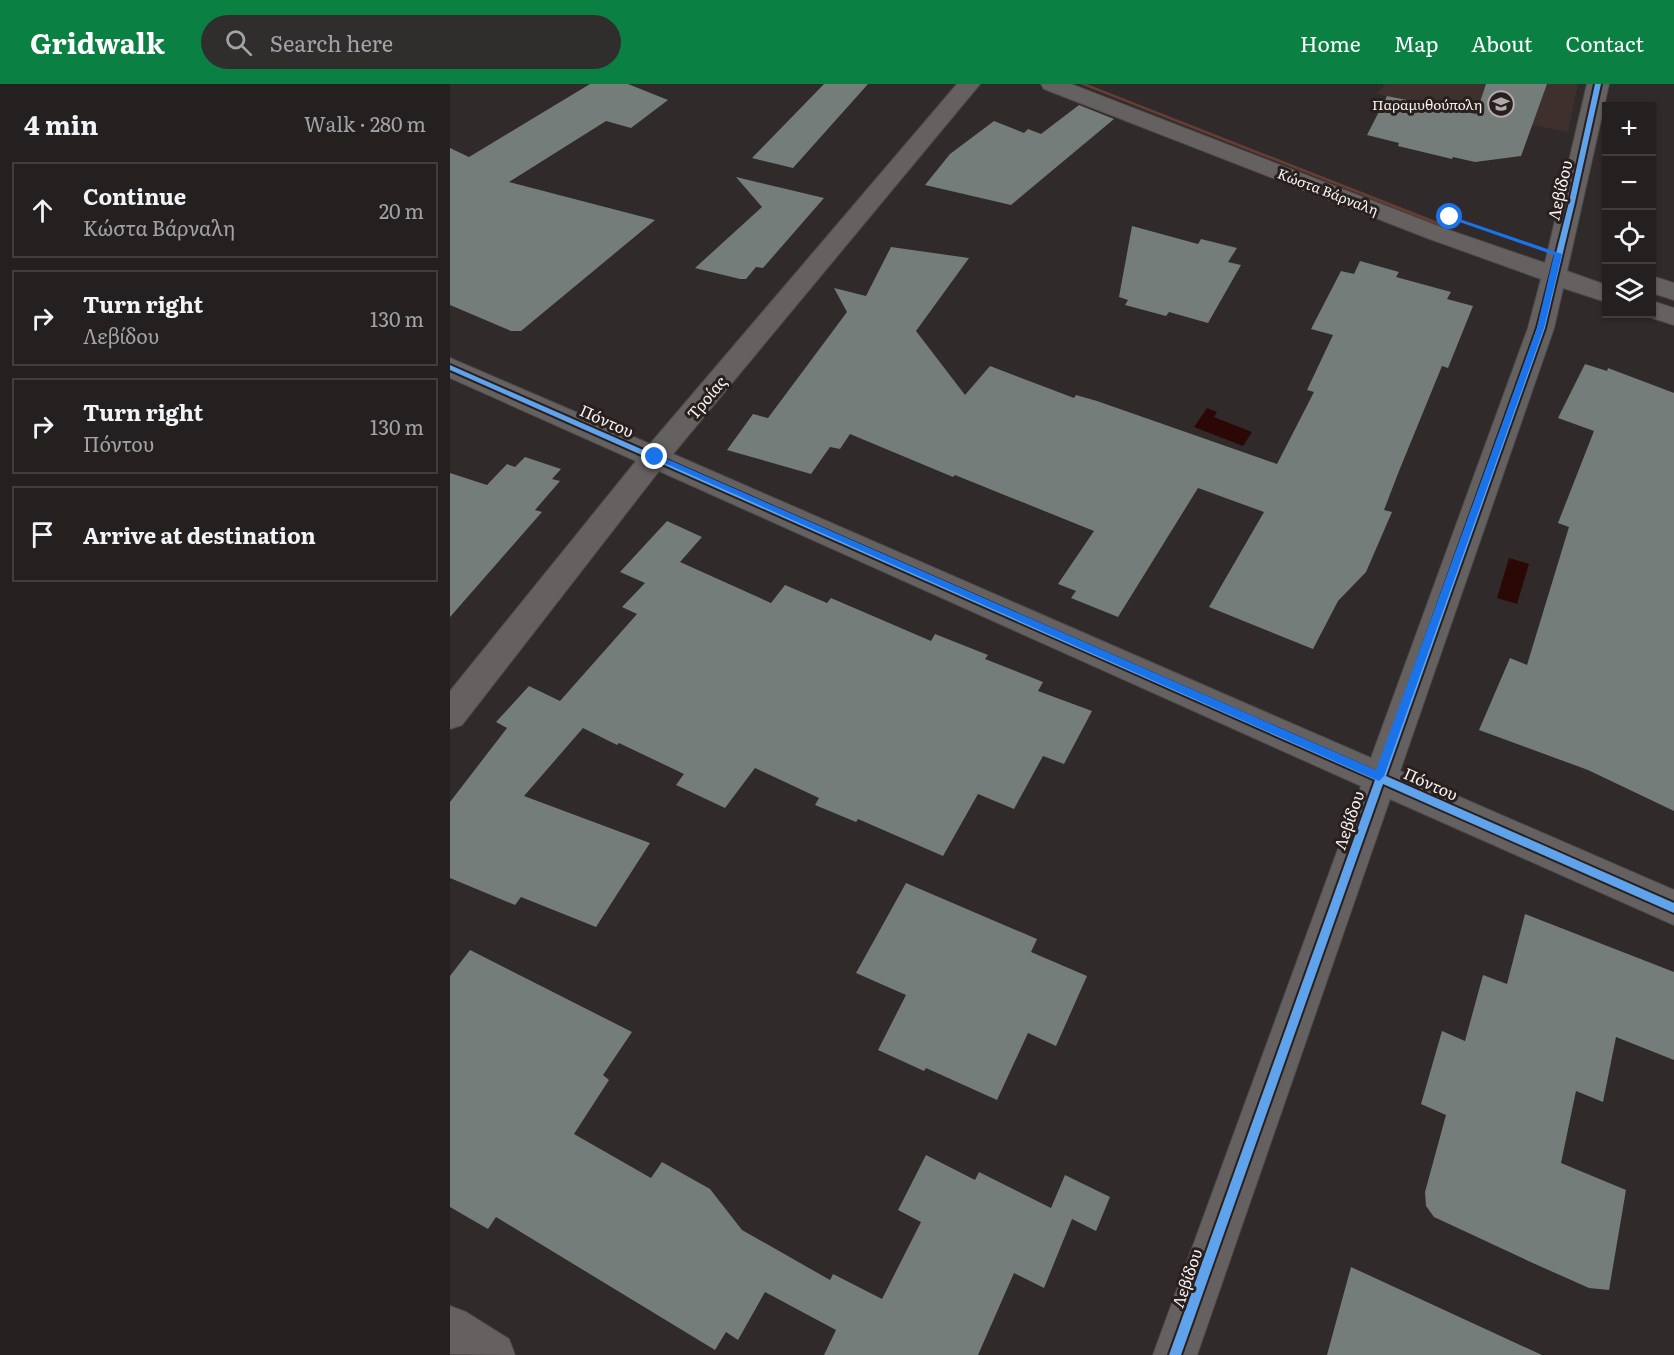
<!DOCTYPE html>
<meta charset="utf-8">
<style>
:root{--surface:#242020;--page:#302d2d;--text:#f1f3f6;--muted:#a3a3a5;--line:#413e3e;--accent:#0b8043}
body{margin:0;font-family:Literata,serif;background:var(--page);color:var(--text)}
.controls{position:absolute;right:18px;top:18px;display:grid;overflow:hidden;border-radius:0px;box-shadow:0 2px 4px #0004}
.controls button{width:54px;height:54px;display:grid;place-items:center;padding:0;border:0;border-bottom:2px solid var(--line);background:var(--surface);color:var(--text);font:30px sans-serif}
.stop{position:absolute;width:18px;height:18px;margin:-14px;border:4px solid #1a73e8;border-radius:50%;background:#fff}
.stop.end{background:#1a73e8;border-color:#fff;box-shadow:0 2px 6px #0008}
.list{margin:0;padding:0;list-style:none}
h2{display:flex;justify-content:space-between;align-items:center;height:78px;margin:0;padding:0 24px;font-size:26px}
h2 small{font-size:20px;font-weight:400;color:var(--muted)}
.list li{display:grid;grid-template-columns:39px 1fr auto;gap:18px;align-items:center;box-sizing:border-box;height:96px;margin:0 12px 12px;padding:0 12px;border:2px solid var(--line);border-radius:0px}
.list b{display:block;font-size:22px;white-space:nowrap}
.list p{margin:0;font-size:20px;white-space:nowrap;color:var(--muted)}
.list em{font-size:20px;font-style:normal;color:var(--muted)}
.icon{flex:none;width:33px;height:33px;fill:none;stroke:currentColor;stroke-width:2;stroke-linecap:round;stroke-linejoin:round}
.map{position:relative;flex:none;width:1224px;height:1271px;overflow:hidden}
header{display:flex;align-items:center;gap:36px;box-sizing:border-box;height:84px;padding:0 30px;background:var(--accent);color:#fff}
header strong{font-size:28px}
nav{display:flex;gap:33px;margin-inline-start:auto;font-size:21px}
.search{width:420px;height:54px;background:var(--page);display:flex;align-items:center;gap:15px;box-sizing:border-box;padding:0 21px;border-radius:33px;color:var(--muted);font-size:22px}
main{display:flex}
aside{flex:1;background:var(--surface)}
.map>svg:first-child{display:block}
.built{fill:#3e302d}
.green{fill:#653d34}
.water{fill:#2b0805}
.building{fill:#747d79}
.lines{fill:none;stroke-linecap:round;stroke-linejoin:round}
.minor-casing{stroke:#4d4948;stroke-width:2}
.minor{fill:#656160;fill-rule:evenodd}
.cycleway-casing{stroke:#28201f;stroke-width:4}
.cycleway{fill:#60a3ed;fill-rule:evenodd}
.route{fill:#1a73e8}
.labels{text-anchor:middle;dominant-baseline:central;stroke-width:6;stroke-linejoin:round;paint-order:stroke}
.far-poi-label{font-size:14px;fill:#f7f1f0;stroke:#28201f;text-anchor:end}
.far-street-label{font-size:14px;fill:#f7f1f0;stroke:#28201f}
.street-label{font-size:16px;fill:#f7f1f0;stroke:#28201f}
</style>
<header>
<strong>Gridwalk</strong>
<div class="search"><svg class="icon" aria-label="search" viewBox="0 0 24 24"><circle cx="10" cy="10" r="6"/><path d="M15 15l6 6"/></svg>Search here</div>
<nav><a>Home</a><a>Map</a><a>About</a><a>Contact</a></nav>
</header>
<main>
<aside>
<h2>4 min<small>Walk · 280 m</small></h2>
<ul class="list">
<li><svg class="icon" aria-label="ahead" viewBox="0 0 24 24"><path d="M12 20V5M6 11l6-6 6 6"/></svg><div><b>Continue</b><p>Κώστα Βάρναλη</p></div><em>20 m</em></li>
<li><svg class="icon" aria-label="right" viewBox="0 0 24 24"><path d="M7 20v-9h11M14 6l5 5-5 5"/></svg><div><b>Turn right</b><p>Λεβίδου</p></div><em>130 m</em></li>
<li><svg class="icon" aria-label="right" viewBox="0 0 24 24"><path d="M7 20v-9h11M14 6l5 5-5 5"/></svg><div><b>Turn right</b><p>Πόντου</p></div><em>130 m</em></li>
<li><svg class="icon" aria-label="arrive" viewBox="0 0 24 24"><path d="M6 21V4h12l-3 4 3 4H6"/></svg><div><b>Arrive at destination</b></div></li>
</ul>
</aside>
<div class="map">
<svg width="1224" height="1271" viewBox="0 0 1224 1271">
<rect width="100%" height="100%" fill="#302b2a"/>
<path class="built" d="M 935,0 L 1128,0 L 1118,48 L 927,10 Z"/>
<path class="green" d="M 630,0 L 637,0 L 996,141 L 993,143 Z"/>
<path class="water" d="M 757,324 L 767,328 L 764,333 L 802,348 L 793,362 L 744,343 Z
M 1059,474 L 1079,480 L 1067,520 L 1047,514 Z"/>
<path class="building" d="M 140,0 L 178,0 L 218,16 L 181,44 L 156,37 L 59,98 L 205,136 L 71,247 L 61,247 L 0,221 L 0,64 L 19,73 Z
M 374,0 L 418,0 L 343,84 L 302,74 Z
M 1036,0 L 1097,0 L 1071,72 L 1025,78 L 1003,73 L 1002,75 L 948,62 L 949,59 L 917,51 L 937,12 L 1026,30 Z
M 629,21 L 664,35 L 561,121 L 475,101 L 500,70 L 544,37 L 574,49 L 578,45 L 591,50 Z
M 286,93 L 374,114 L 313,184 L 306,183 L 296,195 L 290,195 L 245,184 L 312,123 Z
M 682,142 L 748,160 L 751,155 L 787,164 L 778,178 L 791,181 L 758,239 L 719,228 L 716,232 L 675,221 L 678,216 L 669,213 Z
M 441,163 L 519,174 L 466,247 L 515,311 L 540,282 L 624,314 L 626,311 L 647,317 L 827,380 L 864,308 L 857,306 L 883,251 L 861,245 L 891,187 L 904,190 L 910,177 L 949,188 L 946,193 L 1001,208 L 997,215 L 1023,222 L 998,284 L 992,282 L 949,387 L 934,426 L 942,428 L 916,488 L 888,517 L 863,565 L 759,523 L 814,428 L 748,404 L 668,533 L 621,514 L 626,507 L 608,500 L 644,447 L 505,391 L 503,393 L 400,350 L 390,365 L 380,363 L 361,390 L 277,366 L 303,330 L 318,334 L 397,228 L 384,204 L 416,212 Z
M 1135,280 L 1157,287 L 1158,284 L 1224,309 L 1224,727 L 1138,686 L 1029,646 L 1060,574 L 1077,581 L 1119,443 L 1108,439 L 1144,347 L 1108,334 Z
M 75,373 L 111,385 L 102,395 L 110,397 L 85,426 L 92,428 L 0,533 L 0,389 L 37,401 L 57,380 L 65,383 Z
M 217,437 L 252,453 L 230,478 L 321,519 L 335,501 L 377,519 L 381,514 L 481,557 L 485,550 L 538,571 L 535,575 L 593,598 L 588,607 L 642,627 L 614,680 L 593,672 L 564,725 L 528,710 L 493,772 L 408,735 L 406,738 L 365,721 L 369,714 L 305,684 L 275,724 L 226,701 L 234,690 L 169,659 L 167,661 L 133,644 L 74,712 L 200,759 L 146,843 L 71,813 L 65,821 L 0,794 L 0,718 L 57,644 L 46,638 L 79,602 L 110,617 L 187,530 L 172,523 L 195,499 L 170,488 Z
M 456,799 L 587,855 L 581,868 L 637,892 L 606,962 L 578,949 L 547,1016 L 476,984 L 474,987 L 428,966 L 456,911 L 406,889 Z
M 1075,830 L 1224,888 L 1224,976 L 1166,953 L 1153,1018 L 1126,1007 L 1111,1079 L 1176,1106 L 1159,1206 L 1139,1204 L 1085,1180 L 984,1133 L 976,1122 L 975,1108 L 996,1031 L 971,1020 L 992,947 L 1015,957 L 1033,891 L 1057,900 Z
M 20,866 L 182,948 L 153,991 L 159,996 L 124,1050 L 201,1094 L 212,1078 L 260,1105 L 292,1146 L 380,1196 L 383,1190 L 432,1215 L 471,1138 L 448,1126 L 476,1071 L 525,1096 L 529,1088 L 601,1124 L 615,1091 L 660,1113 L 646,1147 L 622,1135 L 594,1204 L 564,1189 L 528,1271 L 374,1271 L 386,1246 L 315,1208 L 288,1256 L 276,1248 L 265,1266 L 46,1133 L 38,1145 L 0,1123 L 0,892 Z
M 901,1183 L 1092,1271 L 877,1271 Z"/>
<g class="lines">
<g class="minor-casing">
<path id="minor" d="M 507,0 L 530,0 L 223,370 L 921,674 L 1078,244 L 1091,195 L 977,154 L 594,5 L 591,0 L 621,0 L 993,144 L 1095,179 L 1137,0 L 1159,0 L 1117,187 L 1156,201 L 1156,218 L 1113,204 L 1104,244 L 950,687 L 1224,806 L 1224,841 L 940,715 L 747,1271 L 703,1271 L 911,702 L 209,387 L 12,641 L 0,645 L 0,607 L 186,377 L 0,294 L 0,274 L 200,360 Z
M 1202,192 L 1224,199 L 1224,216 L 1202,209 Z
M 1202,217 L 1224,224 L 1224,241 L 1193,231 L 1202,230 Z
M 0,1222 L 16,1228 L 59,1255 L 65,1271 L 0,1270 Z"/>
</g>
<use href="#minor" class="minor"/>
<g class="cycleway-casing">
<path id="cycleway" d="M 1145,0 L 1151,0 L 1125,118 L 1095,244 L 936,692 L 1224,819 L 1224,829 L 933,700 L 731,1271 L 719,1271 L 925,696 L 0,286 L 0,281 L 928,689 L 1087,244 L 1119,118 Z"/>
</g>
<use href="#cycleway" class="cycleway"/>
</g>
<path class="route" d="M 998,131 L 1112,170 L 1094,244 L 934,692 L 929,697 L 201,373 L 208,371 L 926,686 L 1087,244 L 1104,171 L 998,134 Z"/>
<defs>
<g id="school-ring" transform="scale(1.35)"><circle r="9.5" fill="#28201f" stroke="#b1acab" stroke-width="1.5"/><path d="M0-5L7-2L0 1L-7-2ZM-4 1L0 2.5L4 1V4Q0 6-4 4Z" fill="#b1acab"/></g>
</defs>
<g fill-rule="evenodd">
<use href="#school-ring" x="1051" y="20"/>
</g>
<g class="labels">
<g class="far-poi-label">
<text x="1032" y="20">Παραμυθούπολη</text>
</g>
<g class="far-street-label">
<text transform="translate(878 107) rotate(21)">Κώστα Βάρναλη</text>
</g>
<g class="street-label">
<text transform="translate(1109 106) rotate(-77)">Λεβίδου</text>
<text transform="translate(256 313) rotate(-50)">Τροίας</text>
<text transform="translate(157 336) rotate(24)">Πόντου</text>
<text transform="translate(981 699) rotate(24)">Πόντου</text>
<text transform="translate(898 736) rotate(-71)">Λεβίδου</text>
<text transform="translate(736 1194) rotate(-71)">Λεβίδου</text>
</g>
</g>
</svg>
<div class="controls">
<button>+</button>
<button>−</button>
<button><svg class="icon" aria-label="locate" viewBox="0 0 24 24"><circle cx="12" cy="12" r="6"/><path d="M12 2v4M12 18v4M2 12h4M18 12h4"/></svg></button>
<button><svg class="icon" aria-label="layers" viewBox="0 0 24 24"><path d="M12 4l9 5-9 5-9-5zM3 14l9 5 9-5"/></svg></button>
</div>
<div class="stop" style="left:1000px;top:133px"></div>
<div class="stop end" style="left:205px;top:373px"></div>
</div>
</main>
